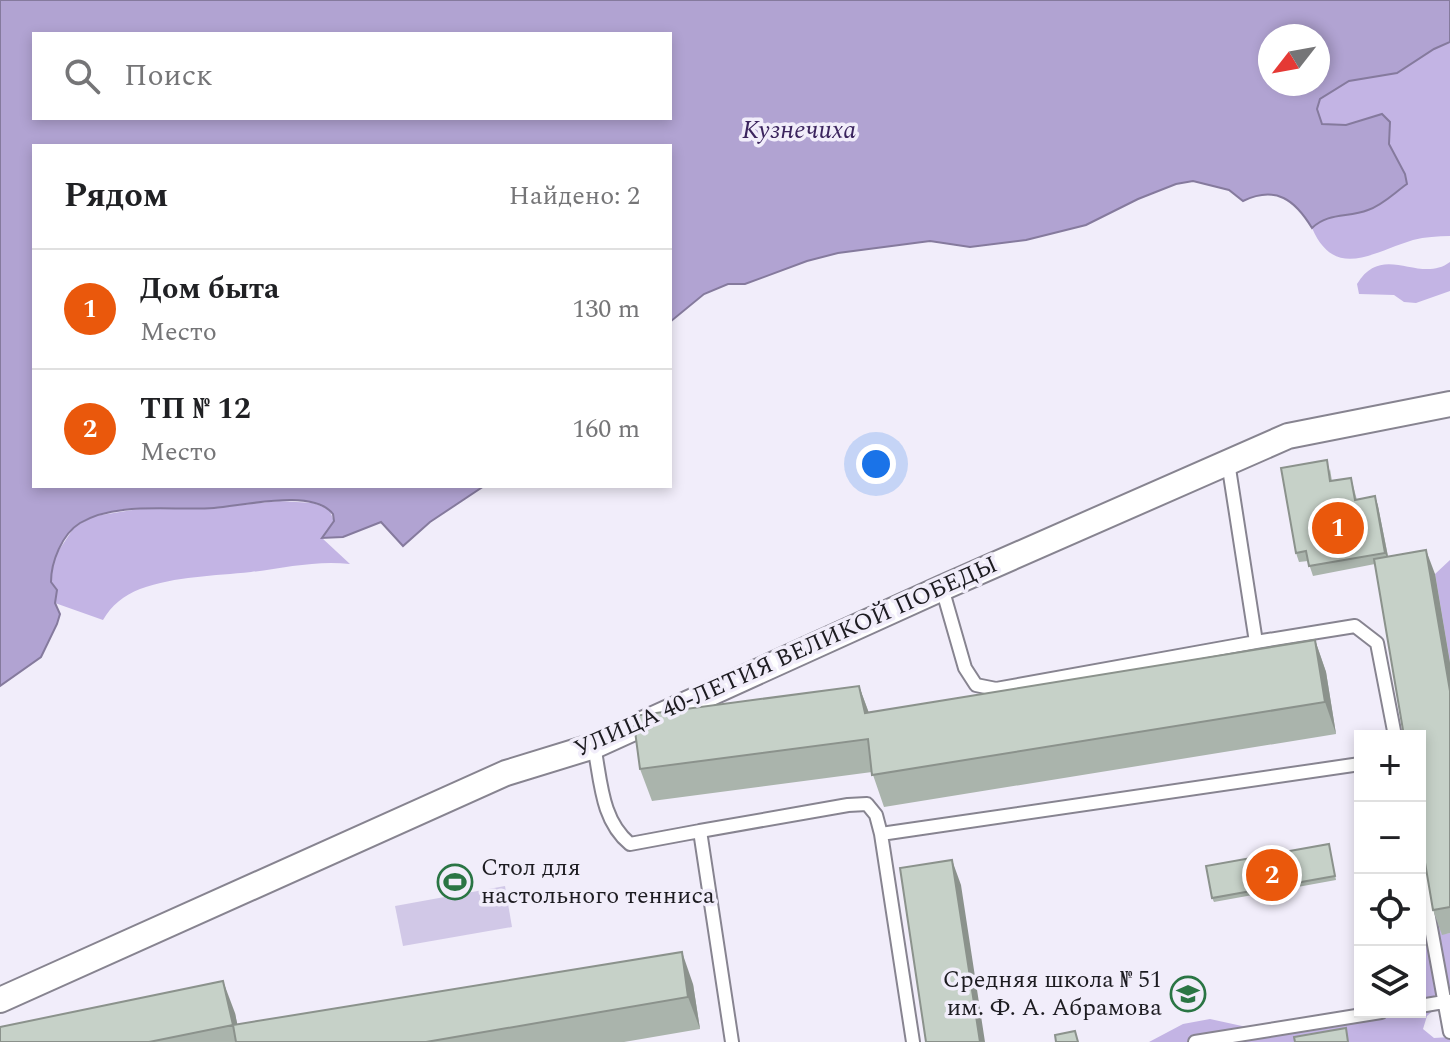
<!DOCTYPE html>
<html lang="ru">
<meta charset="utf-8">
<style>
:root{--surface:#fff;--page:#f6f6f6;--text:#202124;--muted:#757577;--line:#e0e0e0;--accent:#ea580c}
body{margin:0;font-family:Spectral,serif;background:var(--page);color:var(--text)}
.controls{position:absolute;right:24px;bottom:24px;display:grid;overflow:hidden;border-radius:0px;box-shadow:0 4px 12px #0003}
.controls button{width:72px;height:72px;display:grid;place-items:center;padding:0;border:0;border-bottom:2px solid var(--line);background:var(--surface);color:var(--text);font:40px sans-serif}
.compass{position:absolute;left:1258px;top:24px;width:72px;height:72px;border-radius:50%;background:var(--surface);box-shadow:0 4px 12px #0003;rotate:239deg}
.you{position:absolute;left:876px;top:464px;width:28px;height:28px;margin:-20px;border:6px solid #fff;border-radius:50%;background:#1a73e8;box-shadow:0 0 0 12px #1a73e833}
.badge{display:grid;place-items:center;width:52px;height:52px;border-radius:50%;background:var(--accent);color:#fff;font-size:26px;font-weight:700}
.pin{position:absolute;translate:-50% -50%;border:4px solid #fff;box-shadow:0 2px 8px #0006}
.list{margin:0;padding:0;list-style:none}
h2{display:flex;justify-content:space-between;align-items:center;height:104px;margin:0;padding:0 32px;font-size:34px}
h2 small{font-size:26px;font-weight:400;color:var(--muted)}
.list li{display:grid;grid-template-columns:52px 1fr auto;gap:24px;align-items:center;box-sizing:border-box;height:120px;padding:0 32px;border-top:2px solid var(--line)}
.list b{display:block;font-size:30px;white-space:nowrap}
.list p{margin:0;font-size:26px;white-space:nowrap;color:var(--muted)}
.list em{font-size:26px;font-style:normal;color:var(--muted)}
.icon{flex:none;width:44px;height:44px;fill:none;stroke:currentColor;stroke-width:2;stroke-linecap:round;stroke-linejoin:round}
.map{position:relative;flex:none;width:1450px;height:1042px;overflow:hidden}
.search{position:absolute;background:var(--surface);box-shadow:0 4px 12px #0003;left:32px;top:32px;width:640px;height:88px;display:flex;align-items:center;gap:20px;box-sizing:border-box;padding:0 28px;border-radius:0px;color:var(--muted);font-size:30px}
.panel{position:absolute;background:var(--surface);box-shadow:0 4px 12px #0003;left:32px;top:144px;width:640px;height:344px;border-radius:0px}
.map>svg:first-child{display:block}
.green{fill:#d1c8e7}
.forest{fill:#c3b4e4}
.water{fill:#b1a3d2;stroke:#857a9d;stroke-width:2;fill-rule:evenodd}
.lines{fill:none;stroke-linecap:round;stroke-linejoin:round}
.lane-casing{stroke:#878490;stroke-width:16}
.street-casing{stroke:#878490;stroke-width:28}
.lane{stroke:#fff;stroke-width:12}
.street{stroke:#fff;stroke-width:24}
.wall{fill:#aab4ac}
.shaded-wall{fill:#8b928c}
.building{fill:#c6d1c8;stroke:#8b928c;stroke-width:2}
.labels{text-anchor:middle;dominant-baseline:central;stroke-width:7;stroke-linejoin:round;paint-order:stroke}
.street-label{font-size:24px;fill:#1d1c21;stroke:#f1edfa}
.poi-label{font-size:24px;fill:#1d1c21;stroke:#f1edfa;text-anchor:start}
.water-label{font-size:26px;font-style:italic;fill:#3b245e;stroke:#f1edfa}
</style>
<div class="map">
<svg width="1450" height="1042" viewBox="0 0 1450 1042">
<rect width="100%" height="100%" fill="#f1edfa"/>
<path class="green" d="M 505,886 L 512,927 L 403,946 L 395,906 Z"/>
<path class="forest" d="M 1450,42 L 1450,236 C 1438,236 1425,237 1413,240 C 1373,252 1335,281 1312,228 C 1327,213 1343,216 1362,212 C 1379,209 1393,194 1407,184 L 1389,144 L 1390,122 L 1382,114 L 1346,125 L 1322,124 L 1317,109 L 1320,98 L 1349,81 L 1398,73 L 1434,49 Z
M 1450,262 L 1450,291 L 1416,303 L 1404,302 L 1394,295 L 1359,294 L 1357,284 C 1383,241 1419,285 1450,262 Z
M 279,501 L 313,503 L 329,509 L 334,521 L 322,538 L 350,564 C 317,560 284,568 251,572 C 214,576 176,576 140,589 C 124,595 111,606 103,620 L 55,603 L 57,590 L 51,582 L 53,559 L 75,526 L 95,516 L 145,508 L 212,508 Z
M 1450,560 L 1450,663 L 1435,574 Z
M 1430,851 L 1442,934 L 1450,933 L 1450,995 L 1427,1016 L 1423,1029 L 1434,1038 L 1450,1037 L 1450,1042 L 1149,1042 L 1183,1024 L 1210,1019 L 1242,1026 L 1298,1030 L 1316,1016 L 1348,1013 L 1357,1005 L 1360,970 L 1360,1012 L 1420,1012 L 1420,857 Z"/>
<path class="water" d="M 0,0 L 1450,0 L 1450,42 L 1434,49 L 1397,73 L 1349,81 L 1320,99 L 1317,109 L 1322,124 L 1346,125 L 1382,114 L 1390,122 L 1389,144 L 1405,174 L 1407,184 C 1394,193 1383,205 1368,210 C 1348,218 1329,212 1312,228 C 1295,200 1276,185 1243,201 L 1229,190 L 1193,181 L 1176,184 L 1138,199 L 1086,225 L 1026,240 L 970,247 L 930,241 L 838,253 L 807,261 L 745,284 L 728,284 L 704,294 L 670,322 L 670,146 L 34,146 L 34,486 L 484,486 L 430,522 L 403,546 L 381,522 L 343,537 L 322,538 L 334,521 L 333,514 C 313,488 243,506 214,508 C 173,511 116,501 80,523 C 62,534 51,562 51,582 L 57,590 L 55,603 L 60,614 L 57,624 L 41,657 L 0,686 ZM 34,34 L 670,34 L 670,118 L 34,118 ZM 1270,36 L 1318,36 L 1318,84 L 1270,84 Z"/>
<g class="lines">
<g class="lane-casing">
<path id="lane" d="M 1228,462 L 1256,642 L 1355,626 L 1377,643 L 1395,736
M 942,588 L 965,668 L 976,685 L 996,689 L 1256,642
M 594,746 C 601,781 601,820 630,844 L 700,831 L 732,1042
M 700,831 L 848,805 L 867,804 L 876,815 L 881,834 L 1360,764
M 881,834 L 913,1042
M 1420,868 L 1450,1032
M 1420,1006 L 1450,1001
M 1195,1042 L 1381,1012"/>
</g>
<g class="street-casing">
<path id="street" d="M 0,1000 L 506,773 L 594,746 L 942,588 L 1288,436 L 1450,404"/>
</g>
<use href="#lane" class="lane"/>
<use href="#street" class="street"/>
</g>
<path class="wall" d="M 1330,469 L 1332,481 L 1351,478 L 1357,500 L 1375,496 L 1378,506 L 1388,556 L 1435,574 L 1450,663 L 1450,933 L 1442,935 L 1433,910 L 1375,564 L 1313,576 L 1308,561 L 1299,562 L 1296,553 Z
M 1315,640 L 1326,672 L 1336,734 L 884,807 L 872,772 L 652,801 L 640,769 L 859,686 L 869,713 Z
M 1329,844 L 1336,880 L 1214,902 L 1212,898 Z
M 693,984 L 700,1029 L 624,1042 L 0,1042 L 235,1013 L 237,1024 Z"/>
<path class="shaded-wall" d="M 1375,496 L 1378,506 L 1389,562 L 1385,553 Z
M 1426,550 L 1435,574 L 1450,663 L 1450,691 Z
M 1315,640 L 1326,672 L 1336,734 L 1325,702 Z
M 859,686 L 871,719 L 865,713 Z
M 952,860 L 961,885 L 985,1042 L 980,1042 Z
M 682,952 L 693,984 L 700,1029 L 688,997 Z
M 223,981 L 235,1013 L 241,1042 L 233,1025 Z"/>
<path class="building" d="M 1327,460 L 1330,481 L 1351,478 L 1355,500 L 1375,496 L 1385,553 L 1309,566 L 1306,551 L 1296,553 L 1281,468 Z
M 1426,550 L 1450,691 L 1450,907 L 1433,910 L 1420,833 L 1420,736 L 1404,736 L 1374,559 Z
M 1315,640 L 1325,702 L 872,775 L 868,739 L 640,769 L 633,716 L 859,686 L 865,713 Z
M 1329,844 L 1335,876 L 1212,898 L 1206,866 Z
M 952,860 L 980,1042 L 926,1042 L 900,868 Z
M 682,952 L 688,997 L 426,1042 L 236,1042 L 233,1025 Z
M 223,981 L 233,1025 L 149,1042 L 0,1042 L 0,1027 Z
M 1346,1028 L 1348,1042 L 1295,1042 L 1294,1037 Z
M 1075,1031 L 1078,1042 L 1056,1042 L 1055,1035 Z"/>
<defs>
<g id="stadium-ring" transform="scale(1.8)"><circle r="9.5" fill="#f1edfa" stroke="#2a7544" stroke-width="1.5"/><path d="M0-5a6.5 5 0 1 0 0 10a6.5 5 0 1 0 0-10ZM-3.5-1.8h7v3.6h-7Z" fill="#2a7544"/></g>
<g id="school-ring" transform="scale(1.8)"><circle r="9.5" fill="#f1edfa" stroke="#2a7544" stroke-width="1.5"/><path d="M0-5L7-2L0 1L-7-2ZM-4 1L0 2.5L4 1V4Q0 6-4 4Z" fill="#2a7544"/></g>
</defs>
<g fill-rule="evenodd">
<use href="#stadium-ring" x="455" y="882"/>
<use href="#school-ring" x="1188" y="994"/>
</g>
<g class="labels">
<g class="street-label">
<text transform="translate(786 657) rotate(-24)">УЛИЦА 40-ЛЕТИЯ ВЕЛИКОЙ ПОБЕДЫ</text>
</g>
<g class="poi-label">
<text x="481" y="868">Стол для<tspan x="481" dy="28">настольного тенниса</tspan></text>
<text x="1162" y="980" text-anchor="end">Средняя школа № 51<tspan x="1162" dy="28">им. Ф. А. Абрамова</tspan></text>
</g>
<g class="water-label">
<text x="799" y="130">Кузнечиха</text>
</g>
</g>
</svg>
<div class="controls">
<button>+</button>
<button>−</button>
<button><svg class="icon" aria-label="locate" viewBox="0 0 24 24"><circle cx="12" cy="12" r="6"/><path d="M12 2v4M12 18v4M2 12h4M18 12h4"/></svg></button>
<button><svg class="icon" aria-label="layers" viewBox="0 0 24 24"><path d="M12 4l9 5-9 5-9-5zM3 14l9 5 9-5"/></svg></button>
</div>
<svg class="compass" viewBox="-18 -18 36 36"><path d="M0-13l5 13h-10z" fill="#e53935"/><path d="M0 13l5-13h-10z" fill="#757577"/></svg>
<div class="you"></div>
<div class="pin badge" style="left:1338px;top:528px">1</div>
<div class="pin badge" style="left:1272px;top:875px">2</div>
<div class="search"><svg class="icon" aria-label="search" viewBox="0 0 24 24"><circle cx="10" cy="10" r="6"/><path d="M15 15l6 6"/></svg>Поиск</div>
<section class="panel">
<h2>Рядом<small>Найдено: 2</small></h2>
<ul class="list">
<li><span class="badge">1</span><div><b>Дом быта</b><p>Место</p></div><em>130 m</em></li>
<li><span class="badge">2</span><div><b>ТП № 12</b><p>Место</p></div><em>160 m</em></li>
</ul>
</section>
</div>
